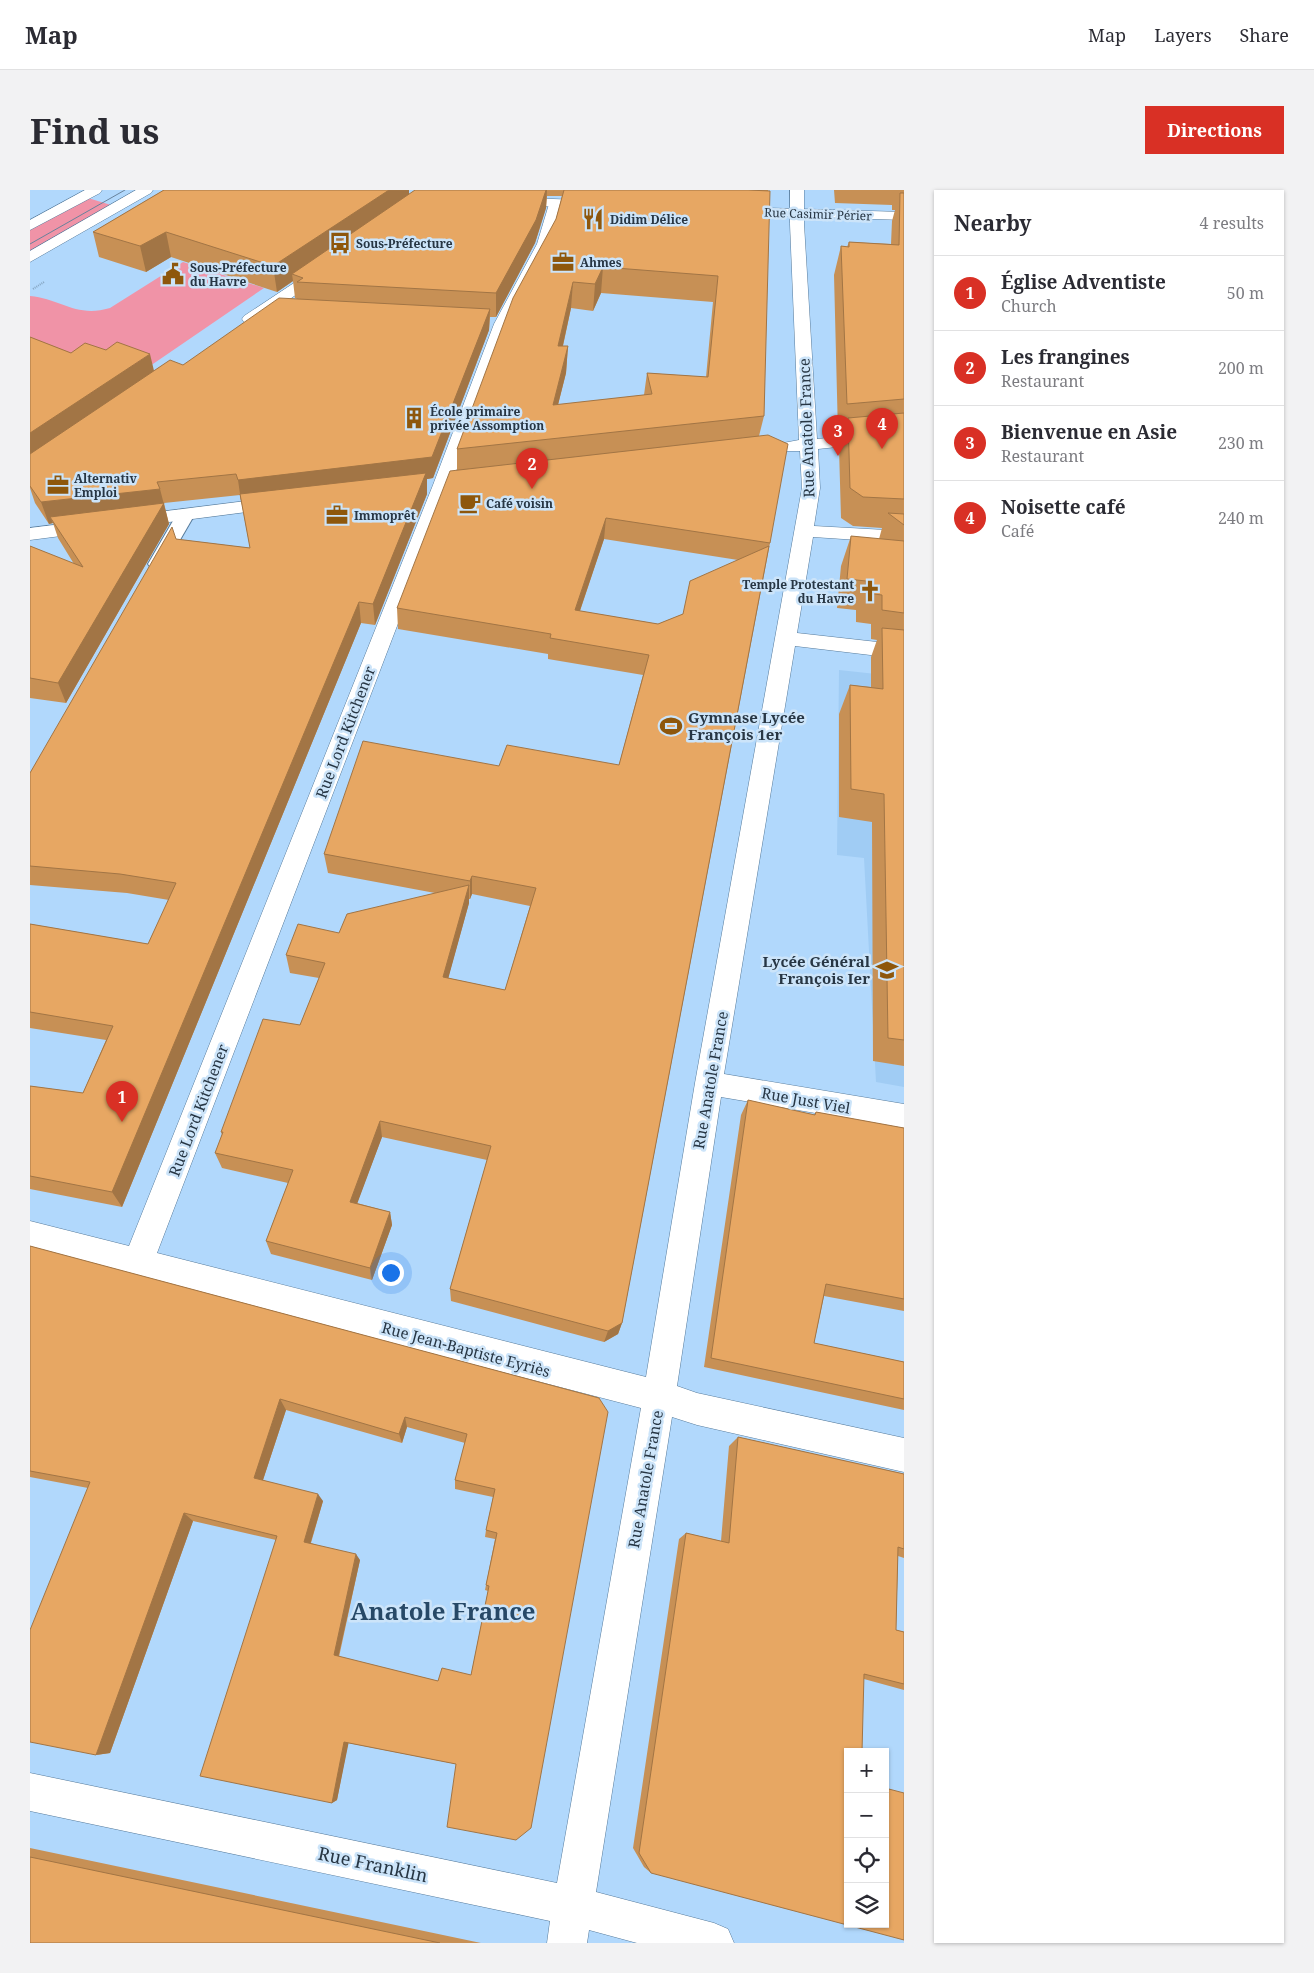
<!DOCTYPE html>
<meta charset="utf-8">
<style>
:root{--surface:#fff;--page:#f2f2f3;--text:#2b2b33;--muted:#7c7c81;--line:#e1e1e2;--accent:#d93025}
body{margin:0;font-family:"Noto Serif",serif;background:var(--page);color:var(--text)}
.controls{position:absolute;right:15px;bottom:15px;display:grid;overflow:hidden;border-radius:0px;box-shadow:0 1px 4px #0004}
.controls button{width:45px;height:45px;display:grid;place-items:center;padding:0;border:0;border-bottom:1px solid var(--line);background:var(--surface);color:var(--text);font:25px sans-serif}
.you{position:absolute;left:360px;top:1082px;width:18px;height:18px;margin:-12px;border:4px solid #fff;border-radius:50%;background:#1a73e8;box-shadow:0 0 0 8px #1a73e833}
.badge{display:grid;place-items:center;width:32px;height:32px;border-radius:50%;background:var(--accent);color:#fff;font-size:16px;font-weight:700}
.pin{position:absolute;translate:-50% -41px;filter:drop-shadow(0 1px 2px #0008)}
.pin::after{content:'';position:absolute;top:26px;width:18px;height:15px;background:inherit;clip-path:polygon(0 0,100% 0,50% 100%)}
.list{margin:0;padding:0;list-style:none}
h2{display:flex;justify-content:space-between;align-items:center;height:65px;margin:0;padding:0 20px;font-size:21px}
h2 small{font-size:16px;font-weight:400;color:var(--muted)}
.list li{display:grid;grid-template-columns:32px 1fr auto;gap:15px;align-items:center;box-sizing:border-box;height:75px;padding:0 20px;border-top:1px solid var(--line)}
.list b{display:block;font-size:19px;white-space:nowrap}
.list p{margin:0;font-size:16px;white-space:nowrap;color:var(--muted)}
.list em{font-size:16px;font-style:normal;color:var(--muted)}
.icon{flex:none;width:28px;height:28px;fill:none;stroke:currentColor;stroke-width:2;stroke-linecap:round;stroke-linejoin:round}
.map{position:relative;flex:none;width:874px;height:1753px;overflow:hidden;border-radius:0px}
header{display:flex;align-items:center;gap:30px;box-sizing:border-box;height:70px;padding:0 25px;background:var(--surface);border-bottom:1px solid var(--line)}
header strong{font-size:24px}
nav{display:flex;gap:28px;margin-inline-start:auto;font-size:18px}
.intro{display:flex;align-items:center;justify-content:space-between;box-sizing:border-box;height:120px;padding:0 30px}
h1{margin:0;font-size:35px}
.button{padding:12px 22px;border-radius:0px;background:var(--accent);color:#fff;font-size:18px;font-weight:700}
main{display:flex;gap:30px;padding:0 30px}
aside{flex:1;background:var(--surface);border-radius:0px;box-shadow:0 1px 4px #0004}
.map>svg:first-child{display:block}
.built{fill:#a0ccf4}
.green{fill:#f093a7}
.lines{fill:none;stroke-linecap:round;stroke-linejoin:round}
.lane-casing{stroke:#577b9b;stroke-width:2}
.street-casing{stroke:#577b9b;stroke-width:1}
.secondary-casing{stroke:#577b9b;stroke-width:1}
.path{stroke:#86a6c3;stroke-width:2;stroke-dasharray:1 1;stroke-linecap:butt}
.lane{fill:#fff;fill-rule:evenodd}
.street{fill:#fff;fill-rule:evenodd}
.secondary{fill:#fff;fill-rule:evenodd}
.tram{stroke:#68829b;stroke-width:1}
.wall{fill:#c79055;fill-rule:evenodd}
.shaded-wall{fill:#a27545}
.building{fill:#e7a763;stroke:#a27545;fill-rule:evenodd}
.labels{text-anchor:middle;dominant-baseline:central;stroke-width:5;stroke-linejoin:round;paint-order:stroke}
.far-street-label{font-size:12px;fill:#273644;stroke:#cce4f9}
.far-poi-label{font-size:12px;font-weight:bold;fill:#273644;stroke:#cce4f9;text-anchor:start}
.street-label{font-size:15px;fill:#273644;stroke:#cce4f9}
.poi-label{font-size:15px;font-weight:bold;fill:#273644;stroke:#cce4f9;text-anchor:start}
.near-street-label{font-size:18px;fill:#273644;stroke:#cce4f9}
.near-district-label{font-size:24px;font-weight:bold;fill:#274967;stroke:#cce4f9}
</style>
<header>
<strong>Map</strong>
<nav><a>Map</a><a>Layers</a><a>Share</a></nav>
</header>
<div class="intro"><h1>Find us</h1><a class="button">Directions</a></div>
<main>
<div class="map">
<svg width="874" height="1753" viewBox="0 0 874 1753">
<rect width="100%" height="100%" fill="#b1d8fc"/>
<path class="built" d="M 809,480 L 874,487 L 874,897 L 846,892 L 834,668 L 807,665 Z"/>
<path class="green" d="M 58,8 L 81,15 L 0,61 L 0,40 Z
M 153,72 L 234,98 L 101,189 L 0,152 L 0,106 C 31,109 46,128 80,118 Z"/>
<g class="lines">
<g class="lane-casing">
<path id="lane" d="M 156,319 L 162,320 L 165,324 L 136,374 L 133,378 L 127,380 L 121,378 L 118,374 L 147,324 L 150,320 Z"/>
</g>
<g class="street-casing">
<path id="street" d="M 760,0 L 774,0 L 774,34 L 787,249 L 874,240 L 874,250 L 788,259 L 790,298 L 784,336 L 874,341 L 874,353 L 783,347 L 767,443 L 874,455 L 874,469 L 765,456 L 694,884 L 874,914 L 874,938 L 691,907 L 647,1196 L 667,1203 L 874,1248 L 874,1282 L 667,1235 L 642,1227 L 566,1702 L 684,1733 L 698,1739 L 704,1753 L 607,1753 L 559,1740 L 557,1753 L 517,1753 L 520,1731 L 0,1621 L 0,1583 L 527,1693 L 611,1218 L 0,1059 L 0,1031 L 99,1056 L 403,295 L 464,134 L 507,54 L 519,14 L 521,11 L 531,11 L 533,14 L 523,54 L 480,134 L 421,295 L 127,1063 L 616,1187 L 665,893 L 772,298 L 770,261 L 753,261 L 750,257 L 753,253 L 769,250 L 760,34 Z
M 296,73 L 301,75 L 304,78 L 301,81 L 226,132 L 214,132 L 212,129 L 214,126 L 291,75 Z
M 249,307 L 256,309 L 258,313 L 256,317 L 0,350 L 0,338 Z"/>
</g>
<g class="secondary-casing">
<path id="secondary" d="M 55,0 L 72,0 L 70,3 L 0,40 L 0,30 Z
M 106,0 L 123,0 L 121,3 L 0,72 L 0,61 Z
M 479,7 L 568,11 L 573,12 L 575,15 L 573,18 L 568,19 L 474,14 L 472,11 L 474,8 Z
M 701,17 L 874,22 L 874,30 L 696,24 L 694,21 L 696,18 Z"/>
</g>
<path class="path" d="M 3,99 L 14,92"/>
<use href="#lane" class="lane"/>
<use href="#street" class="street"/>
<use href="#secondary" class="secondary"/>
<path class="tram" d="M 0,54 L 95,0"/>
</g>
<path class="wall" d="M 134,0 L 738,0 L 734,226 L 729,246 L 740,353 L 592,1133 L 588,1144 L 574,1152 L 421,1111 L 420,1099 L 457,970 L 352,947 L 327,1013 L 360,1022 L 362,1035 L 342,1090 L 241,1064 L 236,1051 L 258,993 L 192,978 L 185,963 L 192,945 L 191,942 L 270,835 L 289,788 L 260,783 L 256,765 L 405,703 L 298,683 L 294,664 L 469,576 L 589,575 L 613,485 L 518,469 L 518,464 L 368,439 L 367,418 L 427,280 L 427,259 L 526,29 L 532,6 L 517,6 L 516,18 L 505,53 L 466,127 L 460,127 L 459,140 L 403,288 L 397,289 L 397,304 L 345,435 L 331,433 L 92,1017 L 0,999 L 0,896 L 53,903 L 76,850 L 0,838 L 0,734 L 118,754 L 139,710 L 97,703 L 0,695 L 0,583 L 146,349 L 220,358 L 210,305 L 134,313 L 139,334 L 36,513 L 0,508 L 0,356 L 44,374 L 28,348 L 23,333 L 19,334 L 5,313 L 0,298 L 0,147 L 41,163 L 124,181 L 153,175 L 267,109 L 265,108 L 263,91 L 247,102 L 141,67 L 116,82 L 69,67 L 63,42 ZM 379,0 L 385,0 L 379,5 ZM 571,103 L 683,112 L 676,187 L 617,183 L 614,205 L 528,215 L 536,183 L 538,156 L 533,156 L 541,118 L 563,121 ZM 574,349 L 708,370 L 653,424 L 628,434 L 550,421 ZM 442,704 L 500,716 L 475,800 L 418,788 L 439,713 L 439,709 L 440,709 Z
M 804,0 L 874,0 L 874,876 L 843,871 L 842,632 L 809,627 L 809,524 L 820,495 L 841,497 L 841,467 L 847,450 L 841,449 L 841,434 L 826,432 L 826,420 L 807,418 L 811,376 L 821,346 L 849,349 L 852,338 L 823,336 L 811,328 L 809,258 L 813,244 L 808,244 L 804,85 L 811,56 L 817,57 L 819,52 L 861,54 L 862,31 L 865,20 L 862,20 L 862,15 L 805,13 Z
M 718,910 L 784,925 L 786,922 L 874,938 L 874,1121 L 794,1106 L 784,1153 L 874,1172 L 874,1220 L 674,1177 L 711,925 Z
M 0,1056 L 569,1208 L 426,1574 L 318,1553 L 307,1610 L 302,1613 L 246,1350 L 163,1331 L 80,1563 L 66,1565 L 58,1298 L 0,1287 ZM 256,1220 L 372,1253 L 377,1237 L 435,1253 L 425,1290 L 425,1299 L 463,1307 L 456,1340 L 455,1347 L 465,1349 L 455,1400 L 458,1401 L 441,1485 L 408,1491 L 309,1467 L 330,1370 L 281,1353 L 293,1311 L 233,1290 Z
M 708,1247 L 874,1284 L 874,1368 L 868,1366 L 866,1440 L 874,1442 L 874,1500 L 834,1489 L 621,1683 L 614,1677 L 603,1658 L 649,1349 L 656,1343 L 691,1351 L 699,1256 Z
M 0,1658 L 451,1753 L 0,1753 Z"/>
<path class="shaded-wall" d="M 359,0 L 379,0 L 379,12 L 262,84 L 263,91 L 247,102 L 243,76 Z
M 516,0 L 517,0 L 516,18 L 505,53 L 466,127 L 466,103 Z
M 136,42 L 141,67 L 116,82 L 110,56 Z
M 573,77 L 571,103 L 563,121 L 565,94 Z
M 543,92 L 541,118 L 527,182 L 528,156 Z
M 460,119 L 459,140 L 403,288 L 397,289 L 397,304 L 345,435 L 343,414 L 211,311 L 208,290 Z
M 538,156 L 536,183 L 521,242 L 523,215 Z
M 120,164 L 125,185 L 0,270 L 0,243 Z
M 130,299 L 139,334 L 36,513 L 28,493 L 129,321 L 20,327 L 23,333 L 19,334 L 11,312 Z
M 576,328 L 574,349 L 543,441 L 545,420 Z
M 329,412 L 331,433 L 92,1017 L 82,1002 Z
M 442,686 L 442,704 L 440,709 L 440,691 Z
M 439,695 L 439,713 L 414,804 L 413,787 Z
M 350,931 L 352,947 L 323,1025 L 320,1012 Z
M 360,1022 L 362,1035 L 342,1090 L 340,1078 Z
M 592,1133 L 588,1144 L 574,1152 L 578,1141 Z
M 250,1209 L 256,1220 L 231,1296 L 224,1288 Z
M 375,1227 L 377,1237 L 372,1253 L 369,1244 Z
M 288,1304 L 293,1311 L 279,1358 L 274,1352 Z
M 154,1323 L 163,1331 L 80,1563 L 66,1565 Z
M 326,1364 L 330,1370 L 308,1468 L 304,1465 Z
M 319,1551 L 307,1610 L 302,1613 L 314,1552 Z"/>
<path class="building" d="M 134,0 L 359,0 L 243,76 L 136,42 L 110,56 L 63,42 Z
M 385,0 L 516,0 L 506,30 L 466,103 L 267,92 L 273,88 L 262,84 Z
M 534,0 L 718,0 L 740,1 L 734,226 L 427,259 L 483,108 L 526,29 ZM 573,77 L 688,86 L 678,187 L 617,183 L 622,204 L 523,215 L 538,156 L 528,156 L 543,92 L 565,94 Z
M 870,3 L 874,3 L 874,209 L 817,214 L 811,56 L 819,57 L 819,52 L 869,55 Z
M 249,108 L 460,119 L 402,267 L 208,290 L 206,284 L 127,292 L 130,299 L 11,312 L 0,296 L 0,264 L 140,170 L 153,175 Z
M 0,147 L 41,163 L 55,153 L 76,160 L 87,152 L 120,164 L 0,243 Z
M 874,223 L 874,309 L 833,307 L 820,298 L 818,228 Z
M 738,245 L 758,254 L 740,353 L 576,328 L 545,420 L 628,434 L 653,424 L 660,391 L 739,356 L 592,1133 L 578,1141 L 420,1099 L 461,956 L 350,931 L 320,1012 L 360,1022 L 340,1078 L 236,1051 L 263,980 L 185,963 L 193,942 L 191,942 L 233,829 L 270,835 L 295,773 L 256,765 L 268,734 L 309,743 L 317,724 L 439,695 L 413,787 L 475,800 L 506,698 L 442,686 L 440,691 L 294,664 L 333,551 L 469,576 L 477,555 L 589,575 L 619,465 L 520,448 L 521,444 L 367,418 L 420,281 Z
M 396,283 L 343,414 L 329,412 L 82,1002 L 0,986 L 0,896 L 53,903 L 83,836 L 0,822 L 0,734 L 118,754 L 146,693 L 90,684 L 0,676 L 0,583 L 142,337 L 146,349 L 220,358 L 210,304 Z
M 134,313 L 28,493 L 0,488 L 0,356 L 53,377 L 20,327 Z
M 858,323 L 874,324 L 874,335 Z
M 821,346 L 874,351 L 874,423 L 852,420 L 852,405 L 836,403 L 836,391 L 817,389 Z
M 852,438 L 874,440 L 874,850 L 858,848 L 854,604 L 821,599 L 820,495 L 853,499 Z
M 718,910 L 785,925 L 786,922 L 874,938 L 874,1109 L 796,1094 L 784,1153 L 874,1172 L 874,1209 L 681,1168 Z
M 0,1056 L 569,1208 L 578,1222 L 501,1638 L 486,1650 L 417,1637 L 426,1574 L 314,1552 L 302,1613 L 170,1586 L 247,1346 L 154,1323 L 66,1565 L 0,1552 L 0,1440 L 60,1292 L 0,1281 ZM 250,1209 L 369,1244 L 375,1227 L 437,1244 L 425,1290 L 465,1299 L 456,1340 L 467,1343 L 456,1395 L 459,1396 L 441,1485 L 412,1478 L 408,1491 L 304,1465 L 326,1364 L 274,1352 L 288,1304 L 224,1288 Z
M 708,1247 L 874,1284 L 874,1359 L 868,1357 L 866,1440 L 874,1442 L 874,1494 L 834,1484 L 832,1562 L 818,1562 L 818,1734 L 855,1734 L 855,1598 L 874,1603 L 874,1750 L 621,1683 L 609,1663 L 656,1343 L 699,1353 Z
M 0,1667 L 410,1753 L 0,1753 Z"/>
<defs>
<g id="restaurant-bare" transform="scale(1.725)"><path d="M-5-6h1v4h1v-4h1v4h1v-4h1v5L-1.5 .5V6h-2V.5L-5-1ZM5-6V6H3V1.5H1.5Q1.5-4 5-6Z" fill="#8e570c" stroke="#cce4f9" stroke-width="2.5" paint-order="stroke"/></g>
<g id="bus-bare" transform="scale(1.725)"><path d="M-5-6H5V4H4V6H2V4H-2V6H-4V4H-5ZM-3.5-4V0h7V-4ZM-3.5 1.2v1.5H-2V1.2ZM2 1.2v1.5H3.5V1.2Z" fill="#8e570c" stroke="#cce4f9" stroke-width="2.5" paint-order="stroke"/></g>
<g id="office-bare" transform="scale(1.725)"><path d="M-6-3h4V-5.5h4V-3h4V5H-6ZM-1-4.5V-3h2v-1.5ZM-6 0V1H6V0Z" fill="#8e570c" stroke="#cce4f9" stroke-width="2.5" paint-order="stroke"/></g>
<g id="civic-bare" transform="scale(1.725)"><path d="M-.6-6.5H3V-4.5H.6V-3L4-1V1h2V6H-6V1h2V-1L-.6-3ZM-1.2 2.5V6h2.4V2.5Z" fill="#8e570c" stroke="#cce4f9" stroke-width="2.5" paint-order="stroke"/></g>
<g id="building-bare" transform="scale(1.725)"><path d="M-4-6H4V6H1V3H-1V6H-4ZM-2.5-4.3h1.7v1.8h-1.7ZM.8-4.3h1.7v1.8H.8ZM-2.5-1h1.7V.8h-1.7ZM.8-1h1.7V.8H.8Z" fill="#8e570c" stroke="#cce4f9" stroke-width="2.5" paint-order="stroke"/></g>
<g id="cafe-bare" transform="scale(1.725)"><path d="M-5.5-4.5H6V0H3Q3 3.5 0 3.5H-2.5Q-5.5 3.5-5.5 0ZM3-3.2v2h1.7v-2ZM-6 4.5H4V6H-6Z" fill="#8e570c" stroke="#cce4f9" stroke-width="2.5" paint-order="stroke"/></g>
<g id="church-bare" transform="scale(1.725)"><path d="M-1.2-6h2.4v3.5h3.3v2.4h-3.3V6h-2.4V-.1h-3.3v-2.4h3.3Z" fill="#8e570c" stroke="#cce4f9" stroke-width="2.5" paint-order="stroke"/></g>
<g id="stadium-bare" transform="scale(1.725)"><path d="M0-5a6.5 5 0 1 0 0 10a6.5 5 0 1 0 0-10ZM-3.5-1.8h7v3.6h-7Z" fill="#8e570c" stroke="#cce4f9" stroke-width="2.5" paint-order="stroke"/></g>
<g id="school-bare" transform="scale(1.725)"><path d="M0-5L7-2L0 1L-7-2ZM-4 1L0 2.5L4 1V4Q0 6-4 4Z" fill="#8e570c" stroke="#cce4f9" stroke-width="2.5" paint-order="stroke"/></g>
</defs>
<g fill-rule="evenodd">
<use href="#restaurant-bare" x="563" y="29"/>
<use href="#bus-bare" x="310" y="53"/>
<use href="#office-bare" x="533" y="72"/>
<use href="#civic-bare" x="143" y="84"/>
<use href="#building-bare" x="384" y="228"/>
<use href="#office-bare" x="28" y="295"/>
<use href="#cafe-bare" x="440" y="313"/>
<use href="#office-bare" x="307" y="325"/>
<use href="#church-bare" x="840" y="401"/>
<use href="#stadium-bare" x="641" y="536"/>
<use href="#school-bare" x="857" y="780"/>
</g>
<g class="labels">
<g class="far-street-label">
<text transform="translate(788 24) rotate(2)">Rue Casimir Périer</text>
</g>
<g class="far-poi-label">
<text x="580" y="29">Didim Délice</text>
<text x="326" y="53">Sous-Préfecture</text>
<text x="550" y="72">Ahmes</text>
<text x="160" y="77">Sous-Préfecture<tspan x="160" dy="14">du Havre</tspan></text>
<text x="400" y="221">École primaire<tspan x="400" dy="14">privée Assomption</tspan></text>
<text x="44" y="288">Alternativ<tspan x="44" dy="14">Emploi</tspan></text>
<text x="456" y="313">Café voisin</text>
<text x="324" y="325">Immoprêt</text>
<text x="824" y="394" text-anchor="end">Temple Protestant<tspan x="824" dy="14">du Havre</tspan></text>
</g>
<g class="street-label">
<text transform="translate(776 238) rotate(-92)">Rue Anatole France</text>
<text transform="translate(315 542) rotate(-69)">Rue Lord Kitchener</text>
<text transform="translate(680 890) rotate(-80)">Rue Anatole France</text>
<text transform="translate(776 910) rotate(10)">Rue Just Viel</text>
<text transform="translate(168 920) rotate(-69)">Rue Lord Kitchener</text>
<text transform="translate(436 1159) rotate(15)">Rue Jean-Baptiste Eyriès</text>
<text transform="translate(615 1289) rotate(-80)">Rue Anatole France</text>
</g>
<g class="poi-label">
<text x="658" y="527">Gymnase Lycée<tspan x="658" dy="17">François 1er</tspan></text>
<text x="840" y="771" text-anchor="end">Lycée Général<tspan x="840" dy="17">François Ier</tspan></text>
</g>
<g class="near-street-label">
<text transform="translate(343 1674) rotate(12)">Rue Franklin</text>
</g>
<g class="near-district-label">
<text x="413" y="1420">Anatole France</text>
</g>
</g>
</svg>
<div class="controls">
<button>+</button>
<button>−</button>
<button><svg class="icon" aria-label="locate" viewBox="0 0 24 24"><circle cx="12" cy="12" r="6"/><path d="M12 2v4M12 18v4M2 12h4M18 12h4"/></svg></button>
<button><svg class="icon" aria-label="layers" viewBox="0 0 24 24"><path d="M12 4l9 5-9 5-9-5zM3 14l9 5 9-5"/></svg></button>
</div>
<div class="you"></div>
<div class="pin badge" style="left:92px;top:932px">1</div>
<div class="pin badge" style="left:502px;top:299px">2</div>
<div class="pin badge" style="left:808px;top:266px">3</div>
<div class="pin badge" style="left:852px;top:259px">4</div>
</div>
<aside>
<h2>Nearby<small>4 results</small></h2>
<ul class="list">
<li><span class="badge">1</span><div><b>Église Adventiste</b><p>Church</p></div><em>50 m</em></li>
<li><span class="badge">2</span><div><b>Les frangines</b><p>Restaurant</p></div><em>200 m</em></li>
<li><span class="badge">3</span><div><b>Bienvenue en Asie</b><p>Restaurant</p></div><em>230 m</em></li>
<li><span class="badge">4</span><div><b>Noisette café</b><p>Café</p></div><em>240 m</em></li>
</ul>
</aside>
</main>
